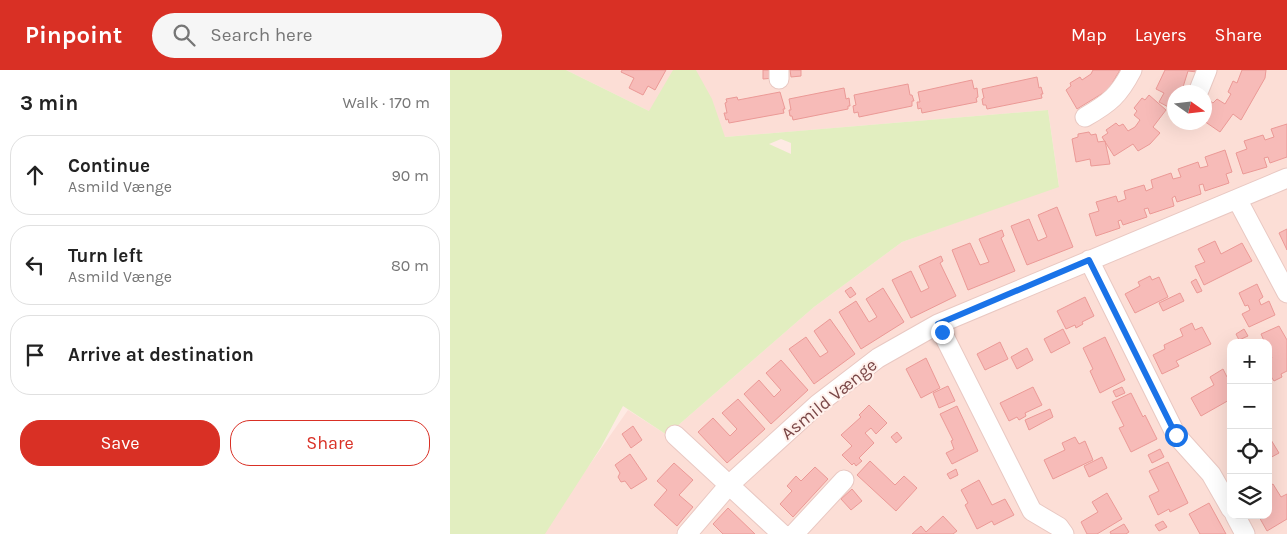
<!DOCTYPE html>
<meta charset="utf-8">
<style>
:root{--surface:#fff;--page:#f6f6f6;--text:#222;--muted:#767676;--line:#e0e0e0;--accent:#d93025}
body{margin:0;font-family:Karla,sans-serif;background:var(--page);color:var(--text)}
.controls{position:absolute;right:15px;bottom:15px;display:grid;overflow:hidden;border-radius:10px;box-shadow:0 5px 20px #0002}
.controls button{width:45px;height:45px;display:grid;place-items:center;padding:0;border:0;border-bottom:1px solid var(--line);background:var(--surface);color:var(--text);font:25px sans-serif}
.compass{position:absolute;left:717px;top:15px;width:45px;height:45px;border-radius:50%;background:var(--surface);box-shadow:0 5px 20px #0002;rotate:104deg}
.stop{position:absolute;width:15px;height:15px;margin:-11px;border:4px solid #1a73e8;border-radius:50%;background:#fff}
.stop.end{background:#1a73e8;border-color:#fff;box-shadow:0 1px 5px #0008}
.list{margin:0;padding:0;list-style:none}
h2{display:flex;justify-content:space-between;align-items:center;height:65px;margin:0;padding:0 20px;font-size:21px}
h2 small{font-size:16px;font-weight:400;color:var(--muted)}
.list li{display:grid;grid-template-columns:32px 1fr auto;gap:15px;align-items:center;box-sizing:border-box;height:80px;margin:0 10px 10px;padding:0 10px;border:1px solid var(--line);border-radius:20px}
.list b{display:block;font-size:19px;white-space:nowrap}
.list p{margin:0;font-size:16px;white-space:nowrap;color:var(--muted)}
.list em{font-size:16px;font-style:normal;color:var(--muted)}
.actions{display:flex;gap:10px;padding:15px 20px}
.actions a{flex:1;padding:11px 0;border:1px solid var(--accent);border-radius:20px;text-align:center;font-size:18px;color:var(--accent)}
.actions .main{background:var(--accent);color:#fff}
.icon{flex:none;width:28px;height:28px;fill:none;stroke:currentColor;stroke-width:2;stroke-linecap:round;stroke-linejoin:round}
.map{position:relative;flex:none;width:837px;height:464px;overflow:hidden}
header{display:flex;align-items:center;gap:30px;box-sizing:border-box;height:70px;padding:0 25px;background:var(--accent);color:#fff}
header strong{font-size:24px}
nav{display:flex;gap:28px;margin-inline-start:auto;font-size:18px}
.search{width:350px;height:45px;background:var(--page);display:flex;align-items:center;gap:12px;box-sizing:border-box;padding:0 18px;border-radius:28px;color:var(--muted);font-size:19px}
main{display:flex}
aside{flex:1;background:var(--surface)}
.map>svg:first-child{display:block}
.residential{fill:#fcded6;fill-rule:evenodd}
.green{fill:#e2eec0;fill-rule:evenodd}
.building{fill:#f7bbb8;stroke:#eb9996}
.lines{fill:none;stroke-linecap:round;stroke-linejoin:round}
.minor-casing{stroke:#e9c8c2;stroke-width:21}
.minor{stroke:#fff;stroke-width:19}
.route{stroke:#1a73e8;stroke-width:6}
.labels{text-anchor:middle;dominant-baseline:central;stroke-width:4;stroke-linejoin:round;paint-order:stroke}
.street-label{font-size:18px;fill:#794646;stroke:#fff0eb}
</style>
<header>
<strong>Pinpoint</strong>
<div class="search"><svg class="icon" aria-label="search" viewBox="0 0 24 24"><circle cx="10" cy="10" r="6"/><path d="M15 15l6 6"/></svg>Search here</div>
<nav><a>Map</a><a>Layers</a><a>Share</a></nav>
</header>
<main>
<aside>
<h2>3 min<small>Walk · 170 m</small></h2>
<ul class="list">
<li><svg class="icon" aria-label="ahead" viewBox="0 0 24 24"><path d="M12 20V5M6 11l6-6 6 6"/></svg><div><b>Continue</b><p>Asmild Vænge</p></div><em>90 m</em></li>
<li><svg class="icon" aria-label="left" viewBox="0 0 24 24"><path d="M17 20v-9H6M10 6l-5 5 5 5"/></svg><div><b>Turn left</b><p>Asmild Vænge</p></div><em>80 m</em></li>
<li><svg class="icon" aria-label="arrive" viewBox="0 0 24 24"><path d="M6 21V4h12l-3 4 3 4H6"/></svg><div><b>Arrive at destination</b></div></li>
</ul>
<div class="actions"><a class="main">Save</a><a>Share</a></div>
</aside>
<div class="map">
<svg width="837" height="464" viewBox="0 0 837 464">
<rect width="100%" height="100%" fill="#feeae3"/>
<path class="residential" d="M 116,0 L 837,0 L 837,464 L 91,464 L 178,340 L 217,365 L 364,237 L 452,172 L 609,116 L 598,40 L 275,67 L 199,41 ZM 724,22 L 754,22 L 754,52 L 724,52 ZM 781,273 L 818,273 L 818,445 L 781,445 Z"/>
<path class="green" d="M 0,0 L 116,0 L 199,41 L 223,0 L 246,0 L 262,29 L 275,67 L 598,40 L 609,117 L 452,172 L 364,237 L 217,365 L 173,336 L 151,377 L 95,464 L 0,464 ZM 331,69 L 341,73 L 341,84 L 319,74 Z"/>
<path class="building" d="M 172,0 L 216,0 L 205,20 L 198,16 L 193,25 L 179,18 L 184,8 L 171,2 Z
M 313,0 L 323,0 L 324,8 L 313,9 Z
M 340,0 L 351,0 L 351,6 L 341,7 Z
M 643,0 L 670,0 L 658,20 L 627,39 L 616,20 L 621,16 L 620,13 L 630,7 L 632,10 L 641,4 Z
M 715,0 L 747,0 L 747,2 L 738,1 L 733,17 L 740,21 L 740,22 L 724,22 L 724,40 L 709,32 L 714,23 L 706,19 Z
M 792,0 L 816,0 L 815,8 L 791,50 L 783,44 L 770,62 L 754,51 L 754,38 L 760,31 L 763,33 L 767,29 L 775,34 L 781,24 L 778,22 L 783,11 L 787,13 Z
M 587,7 L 589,18 L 591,17 L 593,24 L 591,24 L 592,28 L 537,39 L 536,35 L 533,35 L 532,29 L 534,28 L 532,19 Z
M 522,10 L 524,19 L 527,18 L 528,27 L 526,28 L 527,32 L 472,43 L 471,38 L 468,39 L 467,32 L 470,32 L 468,22 Z
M 458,14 L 460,25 L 462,25 L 464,31 L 462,31 L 462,36 L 409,47 L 408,42 L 404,43 L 403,36 L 406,35 L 404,25 Z
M 394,18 L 396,29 L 399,28 L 400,36 L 398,36 L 398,39 L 343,50 L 342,46 L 340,46 L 339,40 L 341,40 L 339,29 Z
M 330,22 L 335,39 L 333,39 L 334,43 L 279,53 L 278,49 L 276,50 L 274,43 L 277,43 L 275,33 L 277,32 L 276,29 L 287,27 L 288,30 Z
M 699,25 L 716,40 L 703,57 L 710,63 L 700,74 L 688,81 L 683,74 L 664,86 L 652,67 L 658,63 L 656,60 L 666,53 L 669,56 L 673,54 L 678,61 L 685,57 L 690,50 L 684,45 L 687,41 L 684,38 L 692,28 L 695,30 Z
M 837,54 L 837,87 L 820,93 L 818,87 L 814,88 L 817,97 L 793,104 L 786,83 L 797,79 L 794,71 L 813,65 L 815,70 L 824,67 L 821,59 Z
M 639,62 L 641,65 L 646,64 L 648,72 L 655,71 L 660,94 L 641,96 L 640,89 L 626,92 L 622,69 L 628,67 L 628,64 Z
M 775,80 L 782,102 L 776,104 L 779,113 L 755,121 L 753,114 L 749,115 L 751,124 L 727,132 L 725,126 L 722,128 L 724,136 L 700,144 L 698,138 L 694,139 L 697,147 L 673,155 L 671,150 L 668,151 L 670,158 L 646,166 L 639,144 L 649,141 L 646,132 L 666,126 L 668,132 L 676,129 L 674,121 L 694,115 L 696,121 L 703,118 L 701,110 L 721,103 L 723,109 L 731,107 L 728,99 L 748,92 L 750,98 L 758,96 L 755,87 Z
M 607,137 L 623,177 L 577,195 L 561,156 L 579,149 L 588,171 L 597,167 L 588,145 Z
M 837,159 L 837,180 L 829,163 Z
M 552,160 L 554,166 L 551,168 L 565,201 L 518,220 L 502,180 L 520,173 L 530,195 L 539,192 L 529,169 Z
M 765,171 L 771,184 L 792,173 L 802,191 L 754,215 L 745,196 L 755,192 L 748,179 Z
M 491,186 L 493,191 L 490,193 L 506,226 L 461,248 L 442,210 L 461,201 L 471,222 L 479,218 L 469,196 Z
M 700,206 L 702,210 L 709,207 L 718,227 L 685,243 L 675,224 L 690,216 L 688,212 Z
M 746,209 L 752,221 L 747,223 L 741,212 Z
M 807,214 L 813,227 L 809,230 L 811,235 L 819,231 L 825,245 L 799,257 L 792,244 L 800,240 L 798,235 L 795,236 L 789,223 Z
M 401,217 L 406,224 L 400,228 L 395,221 Z
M 433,218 L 454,252 L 411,279 L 389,242 L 406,231 L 419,252 L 427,247 L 416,229 Z
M 730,223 L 734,231 L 713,241 L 709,233 Z
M 635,227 L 644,246 L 632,252 L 633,254 L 626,258 L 625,255 L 616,259 L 607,241 Z
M 380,249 L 405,284 L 364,314 L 339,279 L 356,267 L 370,287 L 378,282 L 364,261 Z
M 742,253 L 745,260 L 752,257 L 761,274 L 726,291 L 729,296 L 712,304 L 703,285 L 715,279 L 714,275 L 733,266 L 730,259 Z
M 829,256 L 837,270 L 837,301 L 831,304 L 832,307 L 824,311 L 818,302 L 818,290 L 822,288 L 818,280 L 818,273 L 815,273 L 811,264 Z
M 613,259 L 620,273 L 601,283 L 594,269 Z
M 794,259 L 798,266 L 789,270 L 786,264 Z
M 655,267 L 675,310 L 650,323 L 640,301 L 643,299 L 633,278 Z
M 550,272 L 558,289 L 535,300 L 527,284 Z
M 577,278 L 583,290 L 567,299 L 561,287 Z
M 476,288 L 490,318 L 471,328 L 456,299 Z
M 331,290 L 358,320 L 321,354 L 294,324 L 309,310 L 324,327 L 331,320 L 316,303 Z
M 773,299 L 777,307 L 781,305 L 781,329 L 751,346 L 741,328 L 764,315 L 760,307 Z
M 498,316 L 505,331 L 489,338 L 483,323 Z
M 583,317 L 592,335 L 575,343 L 576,346 L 569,350 L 567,347 L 559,351 L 550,333 Z
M 672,317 L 675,323 L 666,327 L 663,321 Z
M 681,323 L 693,347 L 695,345 L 707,369 L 681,382 L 669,358 L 674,356 L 662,332 Z
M 288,329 L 315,359 L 277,393 L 248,362 L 263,348 L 280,366 L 287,359 L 272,343 Z
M 419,335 L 437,353 L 426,364 L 421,358 L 415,363 L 424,373 L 409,388 L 412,391 L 406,396 L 404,393 L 402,395 L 392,385 L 402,376 L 391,365 L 411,347 L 409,345 Z
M 507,336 L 528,381 L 502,394 L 496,383 L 504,379 L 501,371 L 503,370 L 490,344 Z
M 600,339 L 603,347 L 579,360 L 575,350 Z
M 183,356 L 192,370 L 181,378 L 172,364 Z
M 447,362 L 452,368 L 446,373 L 441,367 Z
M 818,365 L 829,383 L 818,389 Z
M 625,367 L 629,374 L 635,371 L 643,390 L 603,409 L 594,390 L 615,380 L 612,373 Z
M 710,379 L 714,387 L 702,393 L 698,385 Z
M 180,384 L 197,409 L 181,419 L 175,411 L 171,412 L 168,407 L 170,403 L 165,395 Z
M 652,387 L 657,398 L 639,407 L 634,396 Z
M 420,391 L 445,415 L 454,406 L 467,418 L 446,441 L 407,405 Z
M 718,392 L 738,433 L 720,442 L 719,439 L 708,445 L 699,426 L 709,421 L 699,401 Z
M 224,393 L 243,410 L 229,425 L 243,437 L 227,456 L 204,435 L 217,420 L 207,411 Z
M 365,397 L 378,409 L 343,447 L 330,434 L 342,421 L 337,416 L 346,406 L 351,411 Z
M 506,399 L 508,405 L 500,409 L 497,404 Z
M 529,410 L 542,435 L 555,429 L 564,445 L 544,455 L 542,451 L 527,459 L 515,435 L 518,433 L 511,420 Z
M 823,414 L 831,427 L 837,424 L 837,449 L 817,461 L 808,445 L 818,445 L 818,417 Z
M 402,419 L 412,431 L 401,440 L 391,429 Z
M 657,423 L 672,449 L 647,464 L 637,464 L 631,452 L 648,442 L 642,432 Z
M 759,433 L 776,464 L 750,464 L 739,444 Z
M 278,438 L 305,464 L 273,464 L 263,454 Z
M 493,446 L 507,461 L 503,464 L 462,464 L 471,456 L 476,462 Z
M 713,451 L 717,457 L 709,461 L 705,455 Z
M 674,454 L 679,462 L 676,464 L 661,464 L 660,462 Z"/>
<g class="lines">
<g class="minor-casing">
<path id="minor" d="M 329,0 L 329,9
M 749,20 L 757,0
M 635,47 C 660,33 669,25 682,0
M 787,129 L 837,223
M 639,190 L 726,365 L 761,404 L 781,439
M 488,254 L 582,441 L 609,457 L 614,464
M 225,365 L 332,464
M 785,445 L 795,464
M 237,464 L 279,415 L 368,334 L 428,288 L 488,254 L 837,108
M 344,464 L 394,410"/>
</g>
<use href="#minor" class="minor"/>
</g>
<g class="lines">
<path class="route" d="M 492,262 L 488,254 L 639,190 L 726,365"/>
</g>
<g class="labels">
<g class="street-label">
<text transform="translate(379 329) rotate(-39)">Asmild Vænge</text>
</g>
</g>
</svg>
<div class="controls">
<button>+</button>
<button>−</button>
<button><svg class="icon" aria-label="locate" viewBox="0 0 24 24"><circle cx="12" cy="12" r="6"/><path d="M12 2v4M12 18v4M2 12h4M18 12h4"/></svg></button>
<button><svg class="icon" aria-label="layers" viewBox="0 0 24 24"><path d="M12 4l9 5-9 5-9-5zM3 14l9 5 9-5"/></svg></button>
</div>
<svg class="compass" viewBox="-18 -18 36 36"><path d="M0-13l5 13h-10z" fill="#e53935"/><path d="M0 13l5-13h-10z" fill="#767676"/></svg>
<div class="stop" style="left:726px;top:365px"></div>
<div class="stop end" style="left:492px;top:262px"></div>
</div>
</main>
